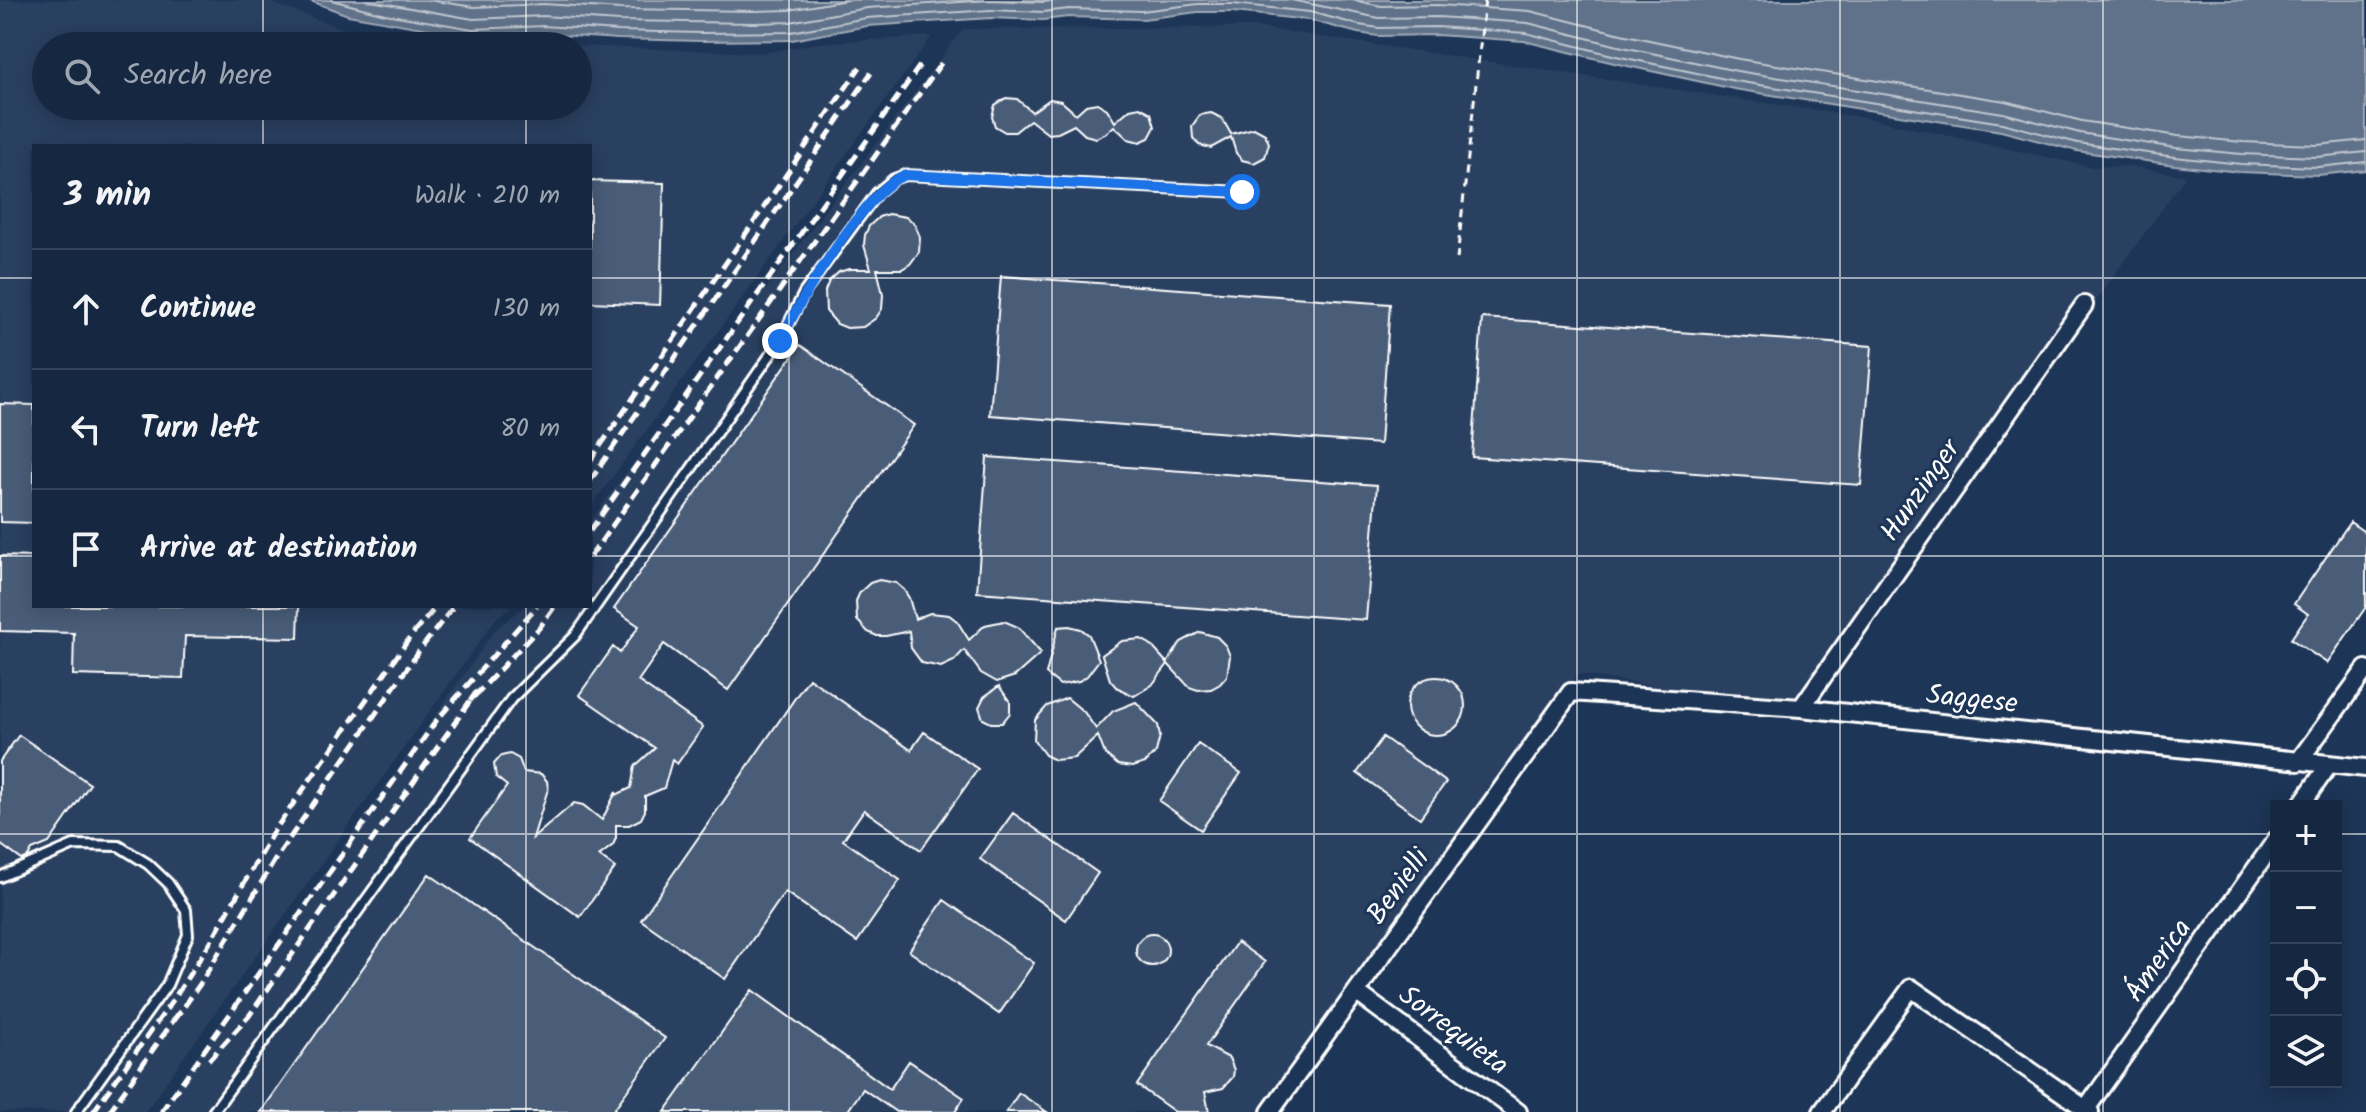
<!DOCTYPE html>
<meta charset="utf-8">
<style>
:root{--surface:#162841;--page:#1f3048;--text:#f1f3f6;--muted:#9ea6b1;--line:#35445a}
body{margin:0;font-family:Kalam,sans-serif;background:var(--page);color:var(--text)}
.controls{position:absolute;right:24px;bottom:24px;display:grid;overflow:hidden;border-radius:0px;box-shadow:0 4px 20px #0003}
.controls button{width:72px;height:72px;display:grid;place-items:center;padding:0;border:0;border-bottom:2px solid var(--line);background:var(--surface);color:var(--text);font:40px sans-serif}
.stop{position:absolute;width:24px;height:24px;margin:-18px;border:6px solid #1a73e8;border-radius:50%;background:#fff}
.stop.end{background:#1a73e8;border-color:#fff;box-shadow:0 2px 8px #0008}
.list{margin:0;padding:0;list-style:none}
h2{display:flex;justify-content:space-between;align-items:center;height:104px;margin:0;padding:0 32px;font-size:34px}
h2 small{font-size:26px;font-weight:400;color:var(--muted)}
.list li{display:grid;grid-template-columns:52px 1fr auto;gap:24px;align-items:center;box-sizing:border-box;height:120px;padding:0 32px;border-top:2px solid var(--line)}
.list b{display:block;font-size:30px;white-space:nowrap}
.list em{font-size:26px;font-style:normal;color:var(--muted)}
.icon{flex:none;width:44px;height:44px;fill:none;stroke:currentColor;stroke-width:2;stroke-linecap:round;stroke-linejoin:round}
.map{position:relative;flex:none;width:2366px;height:1112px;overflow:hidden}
.search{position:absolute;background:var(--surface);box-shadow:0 4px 20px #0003;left:32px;top:32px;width:560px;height:88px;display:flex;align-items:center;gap:20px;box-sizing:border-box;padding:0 28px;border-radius:44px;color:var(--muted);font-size:30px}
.panel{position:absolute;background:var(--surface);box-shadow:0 4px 20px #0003;left:32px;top:144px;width:560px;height:464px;border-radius:0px}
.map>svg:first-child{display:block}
.built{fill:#2a4161}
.water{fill:#617289;stroke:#a0aab8;stroke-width:2}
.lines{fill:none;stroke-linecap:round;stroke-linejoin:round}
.shore{stroke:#c0c7d0;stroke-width:2}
.building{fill:#4a5d79;stroke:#fff;stroke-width:2}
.service-casing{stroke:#fff;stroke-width:14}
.minor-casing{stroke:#fff;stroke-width:22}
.path{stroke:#fff;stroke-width:3;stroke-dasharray:8 6;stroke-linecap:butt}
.service{stroke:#1d3557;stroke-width:8}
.minor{stroke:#1d3557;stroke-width:16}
.rail{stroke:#fff;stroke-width:5;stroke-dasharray:12 6;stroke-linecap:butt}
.route{stroke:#1a73e8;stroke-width:10}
.grid{fill:none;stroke:#fff;stroke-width:2;stroke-opacity:0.55}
.labels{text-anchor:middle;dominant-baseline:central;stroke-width:6;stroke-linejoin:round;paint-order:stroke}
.street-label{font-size:28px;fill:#fff;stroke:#1d3557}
</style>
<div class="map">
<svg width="2366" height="1112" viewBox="0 0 2366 1112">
<rect width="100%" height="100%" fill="#1d3557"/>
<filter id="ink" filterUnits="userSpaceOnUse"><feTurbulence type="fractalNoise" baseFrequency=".0125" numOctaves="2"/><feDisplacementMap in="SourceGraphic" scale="16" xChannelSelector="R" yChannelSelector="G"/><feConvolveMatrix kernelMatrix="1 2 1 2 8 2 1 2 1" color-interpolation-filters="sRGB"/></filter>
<g filter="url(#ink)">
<path class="built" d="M 0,0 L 263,0 L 352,32 L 572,46 L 46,46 L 46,106 L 578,106 L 578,46 L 763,53 L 818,43 L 932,36 L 590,508 L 590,146 L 34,146 L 34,606 L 511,606 L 496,618 L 145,1112 L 0,1112 Z
M 1256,27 L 1867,118 L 2093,167 L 2129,166 L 2186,176 L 1801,708 L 1578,674 L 1259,1112 L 158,1112 L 495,630 L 525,606 L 590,606 L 590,521 L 963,29 Z"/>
<path class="water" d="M 308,0 L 2366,0 L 2366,170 L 2318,175 L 2240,172 L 2174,165 L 2077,151 L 2001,131 L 1734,89 L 1614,63 L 1524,41 L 1437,35 L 1378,36 L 1358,33 L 1309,20 L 1233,12 L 1198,12 L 1143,19 L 1068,17 L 1043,20 L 991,18 L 867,26 L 792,40 L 701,41 L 618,39 L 542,34 L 473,37 L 348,15 Z"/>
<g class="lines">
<path class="shore" d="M 331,0 L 385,14 L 473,29 L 543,26 L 619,31 L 701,33 L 791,32 L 866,18 L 991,10 L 1043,12 L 1069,9 L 1142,11 L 1198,4 L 1233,4 L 1310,12 L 1359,25 L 1379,28 L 1437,27 L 1526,33 L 1616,56 L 1735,81 L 2002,123 L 2078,143 L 2175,157 L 2241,164 L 2318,167 L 2366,162
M 365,0 L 473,19 L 543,16 L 619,21 L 754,23 L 790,22 L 867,8 L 990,0 L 1043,2 L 1059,0
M 428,0 L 474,7 L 544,4 L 620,9 L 754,11 L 789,10 L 847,0
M 1291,0 L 1379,18 L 1438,17 L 1528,23 L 1618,46 L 1737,71 L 2003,113 L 2080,133 L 2176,148 L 2242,154 L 2317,157 L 2366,152
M 1352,0 L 1381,6 L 1438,5 L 1530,11 L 1621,34 L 1739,59 L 2005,101 L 2082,121 L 2178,136 L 2243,142 L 2317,145 L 2366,140"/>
</g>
<path class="building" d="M 1006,98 L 1017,99 L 1032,112 L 1050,99 L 1061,101 L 1076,114 L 1086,105 L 1097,103 L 1107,109 L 1115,122 L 1130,109 L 1140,107 L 1151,113 L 1155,127 L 1149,138 L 1140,142 L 1128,139 L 1114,126 L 1105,134 L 1096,138 L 1085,135 L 1074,125 L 1058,133 L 1048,134 L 1030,120 L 1015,132 L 1005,132 L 995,126 L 992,117 L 995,105 Z
M 1211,113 L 1222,118 L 1231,134 L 1254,128 L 1265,134 L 1269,143 L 1265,157 L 1254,163 L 1242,160 L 1236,153 L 1231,137 L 1211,148 L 1199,145 L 1193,138 L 1192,126 L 1200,115 Z
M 590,181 L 664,183 L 660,305 L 590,302 Z
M 888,214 L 906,217 L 914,223 L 920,237 L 919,252 L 910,264 L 902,269 L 877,269 L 883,294 L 882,309 L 876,318 L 863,327 L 847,328 L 837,324 L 826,311 L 825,291 L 829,281 L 839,272 L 849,269 L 871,269 L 864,245 L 865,235 L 869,226 L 879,217 Z
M 1001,276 L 1390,304 L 1380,444 L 990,415 Z
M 1482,318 L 1872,346 L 1861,485 L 1472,457 Z
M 800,345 L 914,425 L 728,690 L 664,644 L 638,681 L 703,727 L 677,764 L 672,760 L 664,788 L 645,796 L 645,811 L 641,819 L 629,825 L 616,825 L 616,838 L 613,845 L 599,856 L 615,868 L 580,917 L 470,838 L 507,786 L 496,777 L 494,764 L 501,756 L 510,754 L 519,759 L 524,772 L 541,774 L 547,781 L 548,789 L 533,838 L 574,803 L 583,805 L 602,820 L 616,792 L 616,795 L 631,788 L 635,766 L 655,748 L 579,695 L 613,647 L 620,653 L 639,626 L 614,609 Z
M 0,404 L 34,405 L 34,523 L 0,522 Z
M 987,457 L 1377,485 L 1366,620 L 977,592 Z
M 2350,522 L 2366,533 L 2366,607 L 2327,663 L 2291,639 L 2308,614 L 2294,604 Z
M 0,556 L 34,557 L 34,606 L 299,606 L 298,638 L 185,636 L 183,678 L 73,675 L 74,633 L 0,631 Z
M 879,580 L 896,583 L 904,590 L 909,598 L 915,619 L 930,613 L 949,615 L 957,621 L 969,640 L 985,625 L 1004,621 L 1018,627 L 1041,653 L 1015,676 L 997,682 L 981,673 L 964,650 L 954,661 L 941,667 L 922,663 L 911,648 L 909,631 L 886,636 L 877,636 L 868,632 L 857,620 L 856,601 L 860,592 L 870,583 Z
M 1069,626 L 1081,629 L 1089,635 L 1099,660 L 1087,676 L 1079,681 L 1060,685 L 1046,674 L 1058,627 Z
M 1200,632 L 1217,637 L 1226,646 L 1230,656 L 1227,676 L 1220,684 L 1211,689 L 1198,690 L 1189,687 L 1168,664 L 1152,685 L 1134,696 L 1116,687 L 1110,680 L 1102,655 L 1122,641 L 1141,639 L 1150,644 L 1167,663 L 1181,642 Z
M1407 706a29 29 0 1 1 58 0a29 29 0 1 1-58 0Z
M 809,678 L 911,750 L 924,732 L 978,769 L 921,850 L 864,810 L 843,840 L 900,880 L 857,942 L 785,892 L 725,979 L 641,920 Z
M 999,686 L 1010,702 L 1010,713 L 1002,723 L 991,723 L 983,719 L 979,707 L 984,697 Z
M 1067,698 L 1084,712 L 1096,729 L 1113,711 L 1136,702 L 1158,725 L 1160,736 L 1156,752 L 1145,763 L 1132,767 L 1118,765 L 1105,754 L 1098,736 L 1074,758 L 1055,760 L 1045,755 L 1034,740 L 1035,720 L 1047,706 Z
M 19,735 L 90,784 L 49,843 L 32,850 L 28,857 L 22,860 L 0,844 L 0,761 Z
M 1383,737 L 1446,782 L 1420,818 L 1357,773 Z
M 1198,744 L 1241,773 L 1201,830 L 1159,801 Z
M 1013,813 L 1098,873 L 1066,920 L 980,859 Z
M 429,874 L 665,1038 L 612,1112 L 261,1112 Z
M 944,900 L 1034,963 L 999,1014 L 909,951 Z
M1136 950a16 16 0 1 1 32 0a16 16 0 1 1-32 0Z
M 1237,942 L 1265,962 L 1206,1046 L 1229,1058 L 1234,1070 L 1233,1077 L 1223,1088 L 1205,1092 L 1209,1112 L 1175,1112 L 1137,1085 Z
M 752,990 L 890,1089 L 909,1061 L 964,1098 L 955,1112 L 896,1112 L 863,1089 L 847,1112 L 665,1112 Z
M 1019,1093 L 1047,1112 L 1006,1112 Z"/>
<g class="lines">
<g class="service-casing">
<path id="service" d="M 0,877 L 74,845 L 119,846 L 148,864 L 168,883 L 186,910 L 188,935 L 167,985 L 76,1112
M 213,1112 L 511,699 L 575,636 L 780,341 L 804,293 L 877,193 L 894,179 L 905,175 L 1242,192"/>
</g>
<g class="minor-casing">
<path id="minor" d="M 1801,708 L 2084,305
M 2298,762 L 2366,669
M 2300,806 L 2329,765
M 1356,992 L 1518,1112
M 1270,1112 L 1571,692 L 1801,708 L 2366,768
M 1822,1112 L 1911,988 L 2090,1112
M 2084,1112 L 2276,840"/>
</g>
<path class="path" d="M 1457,259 L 1485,0"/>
<use href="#service" class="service"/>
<use href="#minor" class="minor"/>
<path class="rail" d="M 590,461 L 860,67
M 590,481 L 871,73
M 590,531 L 921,64
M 590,557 L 942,62
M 477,691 L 470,701 L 540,627 L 555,606
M 174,1021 L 200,984 L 278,855 L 419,651 L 454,606
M 209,1060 L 249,1016 L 470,701
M 93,1112 L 173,1000 L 211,941 L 272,834 L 411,636 L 437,606
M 109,1112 L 178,1014
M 161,1112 L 436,721 L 537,606"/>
</g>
</g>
<g class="lines" filter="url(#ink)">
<path class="route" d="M 780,341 C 800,301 866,189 905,175 L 1242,192"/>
</g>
<path class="grid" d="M 263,0 L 263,46M 526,0 L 526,46M 789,0 L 789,1112M 1052,0 L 1052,1112M 1314,0 L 1314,1112M 1577,0 L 1577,1112M 1840,0 L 1840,1112M 2103,0 L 2103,1112M 263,106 L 263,146M 526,106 L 526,146M 0,278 L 34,278M 590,278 L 2366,278M 0,556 L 34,556M 590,556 L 2366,556M 263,606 L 263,1112M 526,606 L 526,1112M 0,834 L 2276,834M 2336,834 L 2366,834"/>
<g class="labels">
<g class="street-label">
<text transform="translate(1921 491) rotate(-55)">Hunzinger</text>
<text transform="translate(1972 700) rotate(6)">Saggese</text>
<text transform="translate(1399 887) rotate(-54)">Benielli</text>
<text transform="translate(2159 961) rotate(-55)">Ámerica</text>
<text transform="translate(1453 1031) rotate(37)">Sorrequieta</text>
</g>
</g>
</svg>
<div class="controls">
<button>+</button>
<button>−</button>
<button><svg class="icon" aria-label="locate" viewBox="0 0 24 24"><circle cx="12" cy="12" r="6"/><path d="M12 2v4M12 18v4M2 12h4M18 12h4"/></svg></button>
<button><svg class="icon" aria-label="layers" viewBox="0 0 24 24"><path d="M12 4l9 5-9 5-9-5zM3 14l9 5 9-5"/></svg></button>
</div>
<div class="stop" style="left:1242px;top:192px"></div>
<div class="stop end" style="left:780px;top:341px"></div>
<div class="search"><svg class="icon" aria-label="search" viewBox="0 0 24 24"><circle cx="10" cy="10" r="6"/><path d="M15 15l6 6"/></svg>Search here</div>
<section class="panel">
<h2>3 min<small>Walk · 210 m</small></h2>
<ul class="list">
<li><svg class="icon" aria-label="ahead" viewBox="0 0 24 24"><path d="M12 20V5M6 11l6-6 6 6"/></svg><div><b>Continue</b></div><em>130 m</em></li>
<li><svg class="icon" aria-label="left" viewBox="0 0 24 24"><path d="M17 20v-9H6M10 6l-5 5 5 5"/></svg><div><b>Turn left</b></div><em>80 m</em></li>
<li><svg class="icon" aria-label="arrive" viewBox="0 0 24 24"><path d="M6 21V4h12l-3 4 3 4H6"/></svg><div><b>Arrive at destination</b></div></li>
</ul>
</section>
</div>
